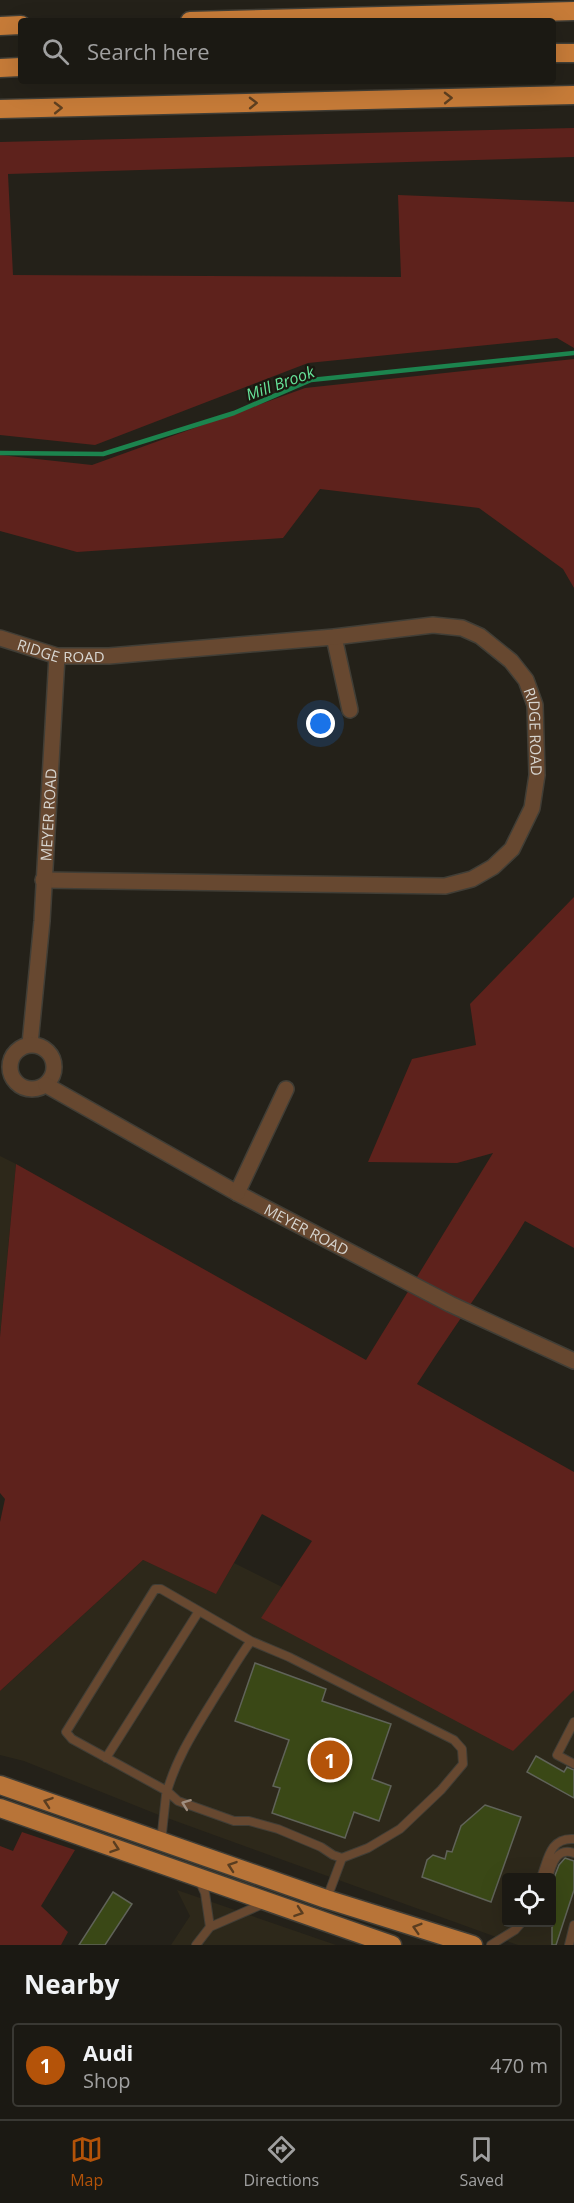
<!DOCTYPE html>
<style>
:root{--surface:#1b1913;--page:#24221c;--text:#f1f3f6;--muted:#a0a0a0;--line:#393833;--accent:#b45309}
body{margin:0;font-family:"Open Sans",sans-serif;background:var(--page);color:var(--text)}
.controls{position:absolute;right:18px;bottom:18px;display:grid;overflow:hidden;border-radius:6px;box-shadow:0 6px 24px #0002}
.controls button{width:54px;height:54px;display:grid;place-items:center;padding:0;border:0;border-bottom:2px solid var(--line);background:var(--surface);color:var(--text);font:30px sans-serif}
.you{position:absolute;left:321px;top:724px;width:21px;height:21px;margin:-15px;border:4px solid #fff;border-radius:50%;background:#1a73e8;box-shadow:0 0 0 9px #1a73e833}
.badge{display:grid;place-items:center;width:39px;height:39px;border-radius:50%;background:var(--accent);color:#fff;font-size:20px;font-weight:700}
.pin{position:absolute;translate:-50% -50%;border:3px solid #fff;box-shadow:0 2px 6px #0006}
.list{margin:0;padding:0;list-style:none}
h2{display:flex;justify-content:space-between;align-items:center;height:78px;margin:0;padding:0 24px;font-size:26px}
h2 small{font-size:20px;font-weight:400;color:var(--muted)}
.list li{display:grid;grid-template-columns:39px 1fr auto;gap:18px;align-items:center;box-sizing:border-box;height:84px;margin:0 12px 12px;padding:0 12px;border:2px solid var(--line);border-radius:6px}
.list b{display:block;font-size:22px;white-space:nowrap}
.list p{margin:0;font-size:20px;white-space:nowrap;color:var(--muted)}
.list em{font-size:20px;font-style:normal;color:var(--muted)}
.icon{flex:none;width:33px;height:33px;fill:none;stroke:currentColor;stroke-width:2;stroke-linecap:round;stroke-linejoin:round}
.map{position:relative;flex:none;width:574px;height:1945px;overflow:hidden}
.search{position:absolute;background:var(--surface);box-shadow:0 6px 24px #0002;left:18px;right:18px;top:18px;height:66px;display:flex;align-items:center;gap:15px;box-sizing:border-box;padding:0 21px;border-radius:6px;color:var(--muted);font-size:22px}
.sheet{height:174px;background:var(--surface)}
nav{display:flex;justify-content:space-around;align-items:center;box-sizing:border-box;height:84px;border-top:2px solid var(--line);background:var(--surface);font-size:16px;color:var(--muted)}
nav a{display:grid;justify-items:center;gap:3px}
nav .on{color:var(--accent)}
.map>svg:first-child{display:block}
.built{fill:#2d281a;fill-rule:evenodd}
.green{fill:#5e221c}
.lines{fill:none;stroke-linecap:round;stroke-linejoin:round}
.stream{stroke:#1c844e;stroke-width:4.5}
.building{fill:#3a4816;stroke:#606359;stroke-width:1.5}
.service-casing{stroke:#413e36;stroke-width:10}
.minor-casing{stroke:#413e36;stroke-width:18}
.trunk-casing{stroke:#413e36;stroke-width:21}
.motorway-casing{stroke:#413e36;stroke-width:21}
.service{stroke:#674830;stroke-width:8}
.minor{stroke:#674830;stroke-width:15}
.trunk{stroke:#b87438;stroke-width:18}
.motorway{stroke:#c67b38;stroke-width:18}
.oneway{stroke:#5f4020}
.oneway2{stroke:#5a3d20}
.oneway3{stroke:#9f8e80}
.labels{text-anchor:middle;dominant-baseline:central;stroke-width:4.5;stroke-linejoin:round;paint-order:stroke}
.street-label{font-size:15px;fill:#d7d5d0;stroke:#1b1810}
.water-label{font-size:16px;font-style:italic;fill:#66e399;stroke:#1b1810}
</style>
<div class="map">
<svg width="574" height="1945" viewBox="0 0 574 1945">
<rect width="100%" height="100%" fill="#242119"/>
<path class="built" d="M 0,1156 L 16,1164 L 0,1337 Z
M 143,1560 L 216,1593 L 234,1563 L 282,1587 L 262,1618 L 574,1687 L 574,1945 L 518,1945 L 159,1815 L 24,1761 L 0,1755 L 0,1691 ZM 506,1878 L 552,1878 L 552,1922 L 506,1922 Z
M 177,1890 L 336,1945 L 171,1945 L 190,1916 Z"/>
<path class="green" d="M 574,128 L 574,157 L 8,174 L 13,275 L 401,277 L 398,195 L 574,202 L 574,348 L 557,338 L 308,363 L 95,445 L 0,435 L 0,142 Z
M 574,359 L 574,588 L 563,569 L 479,508 L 320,489 L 283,538 L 77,552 L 0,531 L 0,455 L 92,465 L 305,388 Z
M 574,897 L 574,1248 L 525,1221 C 491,1277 452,1329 417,1384 L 574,1472 L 574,1690 L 513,1751 L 261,1618 L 312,1541 L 262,1514 L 216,1594 L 143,1560 L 0,1691 L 0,1522 L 5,1499 L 0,1493 L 0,1337 L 16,1164 L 366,1360 L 493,1153 L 457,1163 L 368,1162 L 412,1059 L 476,1045 L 470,1004 Z
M 22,1832 L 75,1850 L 41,1906 L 68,1932 L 61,1945 L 0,1945 L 0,1846 L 13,1851 Z"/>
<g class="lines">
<path class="stream" d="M 0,453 L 103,454 L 234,413 L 311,380 L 574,353"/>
</g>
<path class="building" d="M 255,1663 L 326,1689 L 322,1701 L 391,1724 L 372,1779 L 391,1786 L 379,1821 L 354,1812 L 345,1838 L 272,1813 L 280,1788 L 273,1786 L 289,1740 L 235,1721 Z
M 536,1756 L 564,1772 L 567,1767 L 574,1770 L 574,1798 L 527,1772 Z
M 485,1805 L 521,1817 L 491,1902 L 422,1877 L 427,1860 L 433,1855 L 445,1859 L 447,1851 L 452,1852 L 461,1826 Z
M 565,1858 L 574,1861 L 574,1890 L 556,1945 L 552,1945 L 552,1883 L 559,1865 Z
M 113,1892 L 132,1904 L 105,1945 L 79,1945 Z"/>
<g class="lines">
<g class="service-casing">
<path id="service" d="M 574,1722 L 557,1755 L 574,1764
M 106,1758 L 199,1611
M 161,1842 L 166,1795 C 176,1757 198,1725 218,1692 C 229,1675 239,1657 251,1641 L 289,1657 L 454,1740 L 462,1749 L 463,1764 L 441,1790 L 400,1829 L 368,1848 L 342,1858 L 333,1855 L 321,1847 L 278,1829 L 249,1821 L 234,1821 L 178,1801 L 167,1791 L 72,1739 L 66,1732 L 155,1589 L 161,1589 L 251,1641
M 541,1878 C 548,1859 550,1837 574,1839
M 548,1878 C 552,1863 557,1847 574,1853
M 200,1882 L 205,1893 L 210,1927
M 327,1898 L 342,1858
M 196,1945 L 210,1927 L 265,1903
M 491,1945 L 515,1930 L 522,1922
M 569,1945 L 574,1925"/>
</g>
<g class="minor-casing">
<g id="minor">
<path d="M 334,637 L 350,710"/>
<path id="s1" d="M 0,638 L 57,656 L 109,656 L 334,637 L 433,625 L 462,628 L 480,636 L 511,661 L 526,680 L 535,705 L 537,775 L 532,808 L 512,849 L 493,867 L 472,879 L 445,886 L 43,880"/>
<path id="s2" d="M 30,1044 L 42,921 L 57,656"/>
<circle cx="32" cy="1067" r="22"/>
<path id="s3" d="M 46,1085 L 237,1193 L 450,1304 L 574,1361"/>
<path d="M 237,1193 L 286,1089"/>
</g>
</g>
<g class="trunk-casing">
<path id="trunk" d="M 0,1785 L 326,1899 L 473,1945
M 0,1808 L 392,1945"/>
</g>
<g class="motorway-casing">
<path id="motorway" d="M 190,21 L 574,11
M 0,26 L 21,25
M 553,53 L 574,53
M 0,68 L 21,67
M 0,109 L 574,95"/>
</g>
<use href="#service" class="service"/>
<use href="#minor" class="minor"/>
<use href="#trunk" class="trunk"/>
<use href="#motorway" class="motorway"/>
</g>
<defs><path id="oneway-chevron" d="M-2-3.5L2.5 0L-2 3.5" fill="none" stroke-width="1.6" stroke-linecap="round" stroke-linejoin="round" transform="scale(1.5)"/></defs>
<g class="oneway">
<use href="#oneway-chevron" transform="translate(448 98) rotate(-1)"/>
<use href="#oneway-chevron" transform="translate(253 103) rotate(-1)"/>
<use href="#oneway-chevron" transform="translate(58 108) rotate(-1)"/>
</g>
<g class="oneway2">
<use href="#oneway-chevron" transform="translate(48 1802) rotate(-161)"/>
<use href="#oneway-chevron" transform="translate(115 1848) rotate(19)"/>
<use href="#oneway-chevron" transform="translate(232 1866) rotate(-161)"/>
<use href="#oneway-chevron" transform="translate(299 1912) rotate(19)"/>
<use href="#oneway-chevron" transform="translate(417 1928) rotate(-163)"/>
</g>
<use class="oneway3" href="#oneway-chevron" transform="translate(186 1804) rotate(-159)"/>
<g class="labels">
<g class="street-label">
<text stroke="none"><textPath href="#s1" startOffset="63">RIDGE ROAD</textPath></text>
<text stroke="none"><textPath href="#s1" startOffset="603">RIDGE ROAD</textPath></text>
<text stroke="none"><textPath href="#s2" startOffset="230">MEYER ROAD</textPath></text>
<text stroke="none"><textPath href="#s3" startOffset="298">MEYER ROAD</textPath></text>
</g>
<g class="water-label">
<text transform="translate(280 383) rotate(-20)">Mill Brook</text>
</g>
</g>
</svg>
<div class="controls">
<button><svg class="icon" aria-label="locate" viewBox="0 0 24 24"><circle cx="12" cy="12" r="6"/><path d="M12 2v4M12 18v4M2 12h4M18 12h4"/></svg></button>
</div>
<div class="you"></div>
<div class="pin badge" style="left:330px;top:1760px">1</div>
<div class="search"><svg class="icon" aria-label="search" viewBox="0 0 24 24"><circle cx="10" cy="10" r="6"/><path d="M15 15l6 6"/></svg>Search here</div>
</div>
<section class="sheet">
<h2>Nearby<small></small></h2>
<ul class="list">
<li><span class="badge">1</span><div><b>Audi</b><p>Shop</p></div><em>470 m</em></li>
</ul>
</section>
<nav>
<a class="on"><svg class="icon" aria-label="map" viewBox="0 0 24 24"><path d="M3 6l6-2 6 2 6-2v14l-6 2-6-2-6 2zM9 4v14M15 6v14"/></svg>Map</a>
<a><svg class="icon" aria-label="directions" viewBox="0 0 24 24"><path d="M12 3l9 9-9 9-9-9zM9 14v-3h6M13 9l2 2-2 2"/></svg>Directions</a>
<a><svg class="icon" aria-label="saved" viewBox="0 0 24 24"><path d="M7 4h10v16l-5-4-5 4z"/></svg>Saved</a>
</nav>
